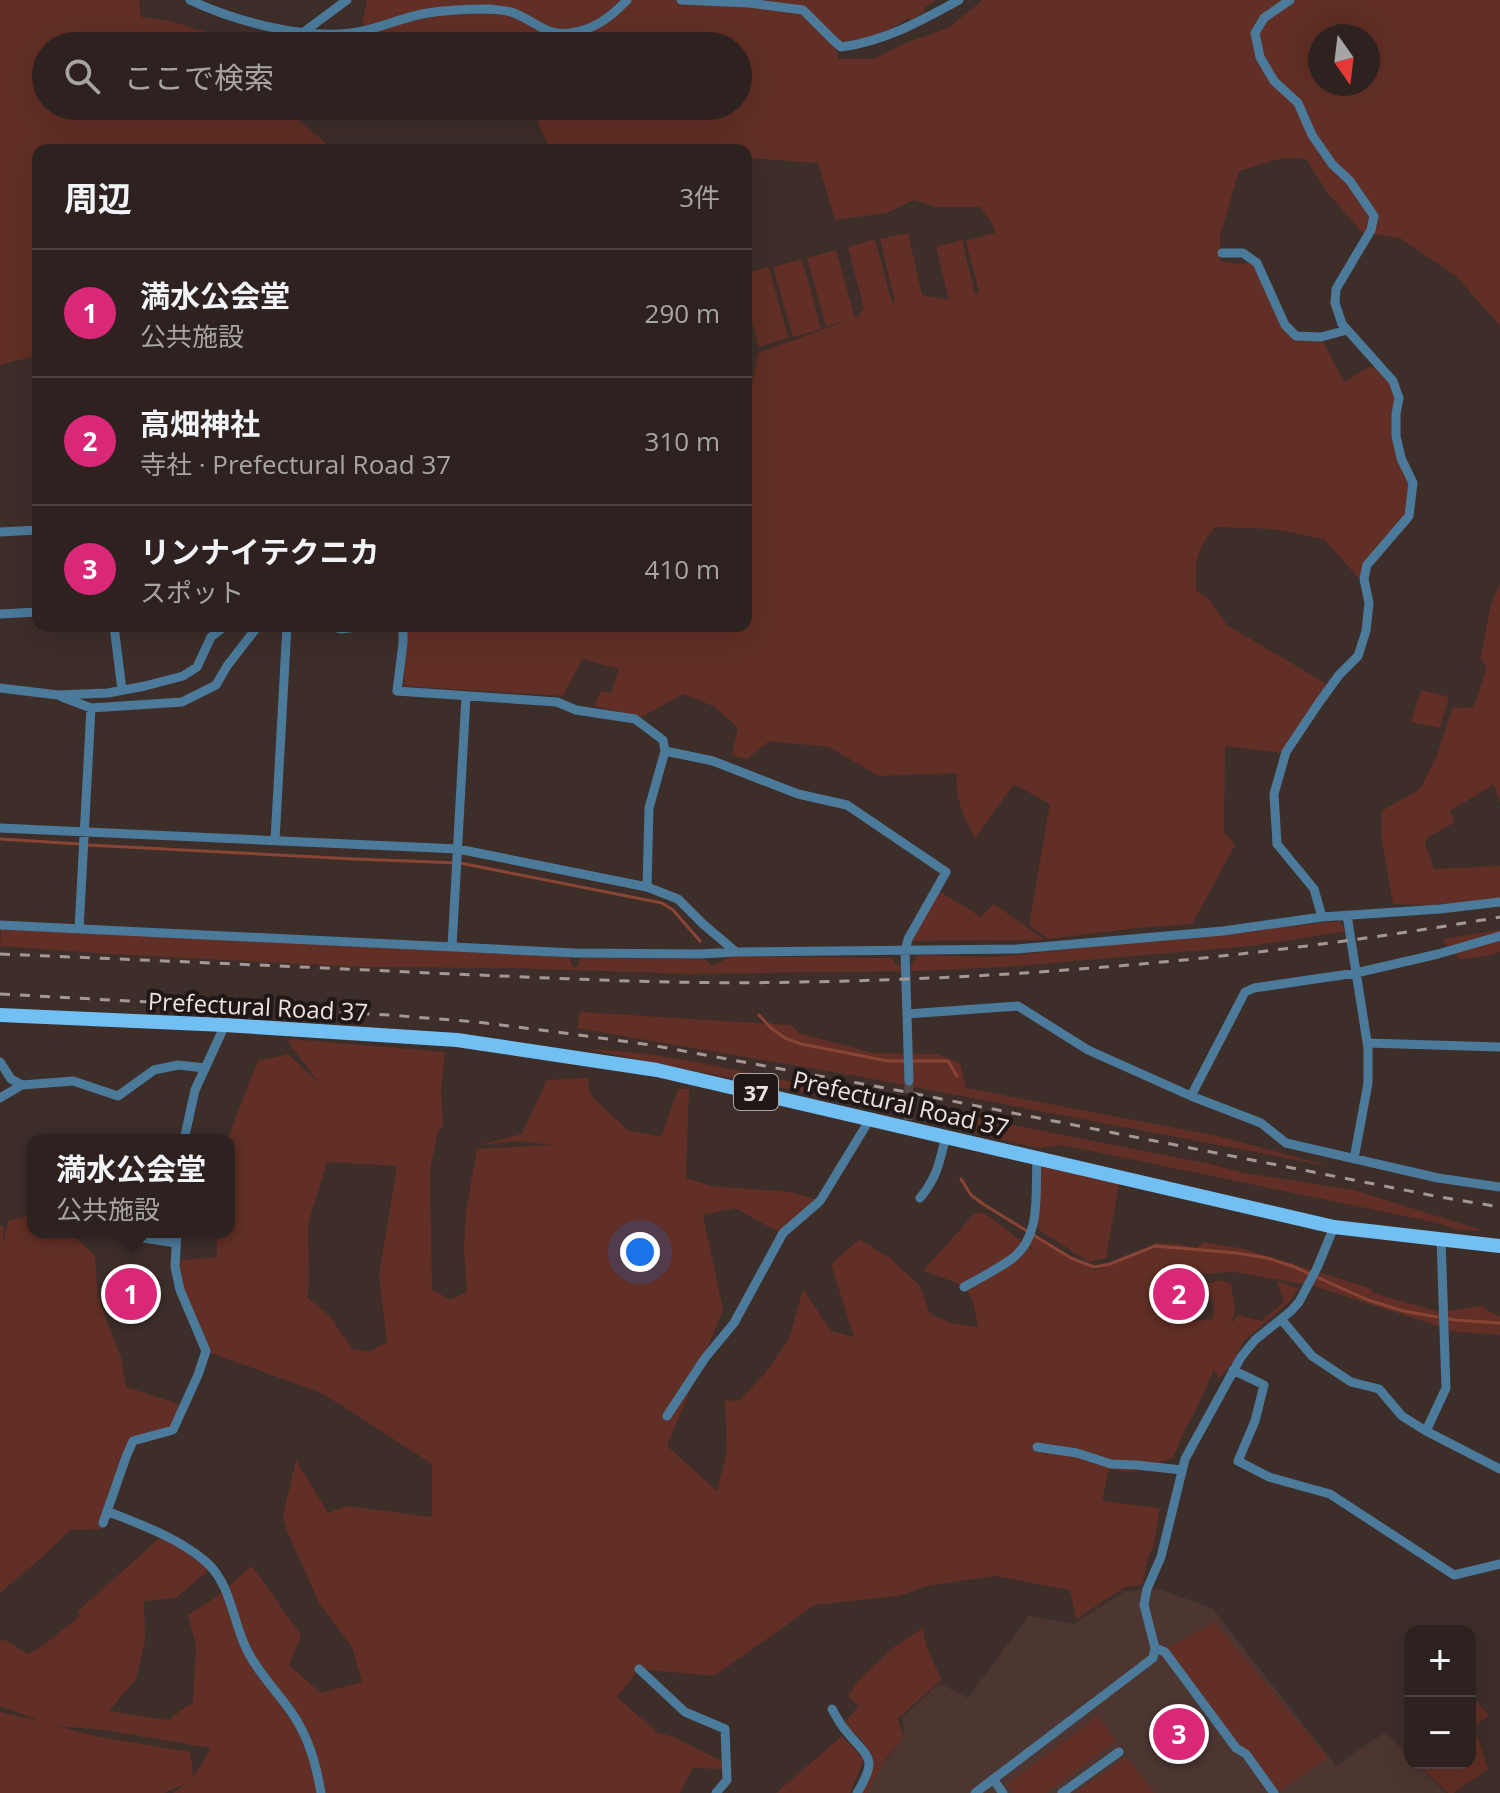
<!DOCTYPE html>
<html lang="ja">
<meta charset="utf-8">
<style>
:root{--surface:#2e2220;--page:#362a29;--text:#f1f3f6;--muted:#a7a4a5;--line:#493f3e;--accent:#db2777}
body{margin:0;font-family:"Open Sans","Noto Sans JP",sans-serif;background:var(--page);color:var(--text)}
.controls{position:absolute;right:24px;bottom:24px;display:grid;overflow:hidden;border-radius:16px;box-shadow:0 8px 32px #0002}
.controls button{width:72px;height:72px;display:grid;place-items:center;padding:0;border:0;border-bottom:2px solid var(--line);background:var(--surface);color:var(--text);font:40px sans-serif}
.compass{position:absolute;left:1308px;top:24px;width:72px;height:72px;border-radius:50%;background:var(--surface);box-shadow:0 8px 32px #0002;rotate:166deg}
.you{position:absolute;left:640px;top:1252px;width:28px;height:28px;margin:-20px;border:6px solid #fff;border-radius:50%;background:#1a73e8;box-shadow:0 0 0 12px #1a73e833}
.badge{display:grid;place-items:center;width:52px;height:52px;border-radius:50%;background:var(--accent);color:#fff;font-size:26px;font-weight:700}
.pin{position:absolute;translate:-50% -50%;border:4px solid #fff;box-shadow:0 2px 8px #0006}
.popup{position:absolute;left:27px;top:1134px;width:208px;height:104px;box-sizing:border-box;display:grid;place-content:center;border-radius:16px;background:var(--surface);filter:drop-shadow(0 2px 6px #0005);font-size:26px;white-space:nowrap;color:var(--muted)}
.popup b{font-size:30px;color:var(--text)}
.popup::after{content:'';position:absolute;left:50%;top:100%;margin-left:-16px;border:16px solid transparent;border-top-color:var(--surface)}
.list{margin:0;padding:0;list-style:none}
h2{display:flex;justify-content:space-between;align-items:center;height:104px;margin:0;padding:0 32px;font-size:34px}
h2 small{font-size:26px;font-weight:400;color:var(--muted)}
.list li{display:grid;grid-template-columns:52px 1fr auto;gap:24px;align-items:center;box-sizing:border-box;height:128px;padding:0 32px;border-top:2px solid var(--line)}
.list b{display:block;font-size:30px;white-space:nowrap}
.list p{margin:0;font-size:26px;white-space:nowrap;color:var(--muted)}
.list em{font-size:26px;font-style:normal;color:var(--muted)}
.icon{flex:none;width:44px;height:44px;fill:none;stroke:currentColor;stroke-width:2;stroke-linecap:round;stroke-linejoin:round}
.map{position:relative;flex:none;width:1500px;height:1793px;overflow:hidden}
.search{position:absolute;background:var(--surface);box-shadow:0 8px 32px #0002;left:32px;top:32px;width:720px;height:88px;display:flex;align-items:center;gap:20px;box-sizing:border-box;padding:0 28px;border-radius:44px;color:var(--muted);font-size:30px}
.panel{position:absolute;background:var(--surface);box-shadow:0 8px 32px #0002;left:32px;top:144px;width:720px;height:488px;border-radius:16px}
.map>svg:first-child{display:block}
.built{fill:#4d3631}
.green{fill:#612f25;fill-rule:evenodd}
.lines{fill:none;stroke-linecap:round;stroke-linejoin:round}
.stream{stroke:#894436;stroke-width:3}
.minor-tunnel{stroke:#584945;stroke-width:9;stroke-dasharray:9 4.5;stroke-linecap:butt}
.minor{stroke:#4b7a9a;stroke-width:9}
.primary{stroke:#71bff3;stroke-width:14}
.rail{stroke:#a49794;stroke-width:3;stroke-dasharray:10 10;stroke-linecap:butt}
.labels{text-anchor:middle;dominant-baseline:central;stroke-width:8;stroke-linejoin:round;paint-order:stroke}
.shield{fill:#1f1816;stroke:#afa5a3;stroke-width:2}
.shield-label{font-size:22px;font-weight:bold;fill:#ede2e0}
.street-label{font-size:24px;fill:#ede2e0;stroke:#1f1816}
</style>
<div class="map">
<svg width="1500" height="1793" viewBox="0 0 1500 1793">
<rect width="100%" height="100%" fill="#3e2e2a"/>
<path class="built" d="M 1158,1589 L 1212,1608 L 1336,1766 L 1385,1732 L 1410,1757 L 1410,1763 L 1416,1763 L 1446,1793 L 864,1793 L 875,1775 L 904,1737 L 902,1718 L 939,1683 L 968,1698 L 1029,1616 L 1074,1624 L 1125,1591 Z"/>
<path class="green" d="M 0,0 L 139,0 L 141,17 L 170,21 L 229,39 L 228,46 L 46,46 L 46,106 L 282,106 L 334,150 L 38,150 L 38,355 L 0,365 Z
M 367,0 L 936,0 L 925,7 L 924,12 L 911,20 L 908,18 C 883,35 864,42 833,41 L 839,59 L 874,59 L 906,43 L 948,28 L 983,0 L 1500,0 L 1500,326 L 1456,276 L 1400,238 L 1363,233 L 1327,192 L 1306,159 L 1282,158 L 1239,171 L 1220,236 L 1220,261 L 1239,264 L 1257,263 L 1278,310 L 1296,336 L 1321,337 L 1344,382 L 1369,367 L 1380,367 L 1399,398 L 1396,436 L 1413,483 L 1409,516 L 1367,565 L 1361,581 L 1324,539 L 1273,529 L 1215,527 C 1196,550 1195,560 1196,590 L 1207,597 L 1227,625 L 1328,685 L 1282,753 L 1225,746 L 1224,832 L 1235,845 L 1192,924 L 1137,928 L 1048,939 L 1029,925 L 1050,804 L 1014,784 L 975,838 C 964,818 954,796 957,773 L 879,776 L 829,747 L 769,741 L 747,759 L 732,755 L 738,728 L 715,707 L 684,694 L 641,717 L 594,706 L 601,691 L 611,693 L 619,669 L 582,659 L 563,696 L 404,686 L 405,626 L 746,626 L 746,394 L 751,393 L 753,381 L 746,382 L 746,355 L 753,379 L 758,353 L 844,322 L 826,326 L 807,258 L 836,250 L 855,318 L 864,309 L 848,247 L 875,239 L 892,303 L 895,302 L 880,239 L 908,233 L 922,295 L 949,300 L 936,247 L 962,240 L 975,294 L 979,292 L 966,241 L 995,233 L 993,225 L 980,207 L 936,207 L 914,200 L 887,213 L 835,220 L 818,163 L 746,158 L 746,150 L 551,150 L 538,123 L 543,106 L 738,106 L 738,46 L 532,46 L 528,33 L 525,33 L 530,46 L 354,46 L 381,39 L 362,23 ZM 1320,36 L 1368,36 L 1368,84 L 1320,84 Z
M 802,259 L 821,329 L 793,337 L 773,267 Z
M 769,267 L 788,338 L 759,347 L 746,301 L 746,273 Z
M 1500,583 L 1500,803 L 1494,784 L 1450,811 L 1455,822 L 1428,837 L 1425,843 L 1434,869 L 1500,866 L 1500,898 L 1432,905 L 1393,904 L 1381,835 L 1382,811 L 1420,789 L 1437,756 L 1452,708 L 1474,707 L 1487,666 L 1480,659 C 1487,634 1487,606 1500,583 Z
M 1421,690 L 1449,697 L 1440,728 L 1411,722 Z
M 939,891 L 981,917 L 994,904 L 1045,940 L 912,941 Z
M 1340,921 L 1346,931 L 1252,946 L 1004,967 L 917,971 L 690,974 L 512,968 L 363,967 L 111,954 L 0,946 L 1,929 L 569,957 L 573,967 L 579,966 L 579,958 L 704,959 L 713,966 L 731,956 L 892,958 L 896,965 L 911,965 L 918,955 L 994,957 Z
M 1500,930 L 1500,952 L 1487,956 L 1459,959 L 1442,939 Z
M 580,1012 L 790,1025 L 801,1034 L 874,1053 L 936,1054 L 960,1063 L 966,1088 L 1218,1136 L 1333,1167 L 862,1077 L 577,1028 Z
M 290,1039 L 445,1052 L 441,1091 L 443,1125 L 438,1132 L 430,1169 L 432,1289 L 450,1300 L 467,1292 L 464,1248 L 466,1211 L 477,1149 L 552,1145 L 518,1141 L 479,1145 L 522,1134 L 547,1080 L 588,1078 L 589,1090 L 594,1099 L 628,1130 L 661,1137 L 678,1089 L 689,1089 L 686,1178 L 711,1186 L 791,1192 L 820,1201 L 777,1231 L 735,1208 L 703,1215 L 723,1310 L 667,1446 L 717,1491 L 727,1451 L 725,1400 L 739,1401 L 765,1373 L 789,1339 L 803,1289 L 831,1331 L 854,1337 L 831,1264 L 860,1239 L 891,1259 L 920,1286 L 930,1314 L 951,1323 L 978,1327 C 973,1282 961,1285 923,1271 L 974,1214 L 983,1212 L 1034,1251 L 1028,1243 L 1033,1235 L 1094,1270 L 1156,1248 L 1155,1243 L 1178,1244 L 1196,1248 L 1204,1242 L 1245,1249 L 1372,1289 L 1372,1293 L 1440,1312 L 1482,1306 L 1488,1311 L 1500,1316 L 1500,1335 L 1457,1332 L 1314,1286 L 1234,1272 L 1162,1276 L 1156,1287 L 1158,1287 L 1159,1308 L 1162,1317 L 1194,1321 L 1213,1319 L 1214,1306 L 1205,1284 L 1222,1280 L 1231,1284 L 1235,1311 L 1231,1324 L 1238,1315 L 1261,1321 L 1284,1302 L 1277,1281 L 1299,1289 L 1288,1303 L 1243,1342 L 1233,1362 L 1219,1379 L 1214,1369 L 1196,1410 L 1186,1427 L 1173,1458 L 1133,1472 L 1109,1469 L 1102,1501 L 1160,1508 L 1153,1547 L 1147,1560 L 1143,1584 L 1125,1587 L 1076,1619 L 1070,1590 L 995,1576 L 927,1586 L 898,1596 L 815,1605 L 714,1676 L 639,1669 L 617,1697 L 658,1733 L 674,1737 L 723,1762 L 722,1769 L 693,1768 L 680,1793 L 173,1793 L 187,1783 L 164,1793 L 0,1793 L 0,1712 L 42,1722 L 0,1706 L 0,1641 L 3,1639 L 28,1654 C 48,1645 62,1629 80,1616 L 78,1611 L 164,1534 L 212,1568 L 175,1598 L 144,1601 L 145,1641 L 136,1679 L 109,1711 L 168,1720 L 193,1702 L 196,1646 L 188,1615 L 215,1598 L 252,1566 L 301,1635 L 289,1665 L 321,1693 L 362,1682 L 352,1647 L 319,1603 L 287,1531 L 283,1516 L 296,1460 L 328,1513 L 347,1506 L 432,1517 L 432,1464 L 341,1405 L 319,1392 L 206,1351 L 180,1290 L 175,1261 L 217,1257 L 217,1232 L 229,1232 L 229,1140 L 227,1140 L 258,1061 L 288,1054 L 319,1083 L 289,1043 ZM 327,1162 L 397,1166 L 379,1276 L 387,1342 L 369,1352 L 352,1349 L 330,1316 L 307,1297 L 309,1284 L 308,1224 ZM 56,1726 L 106,1730 L 211,1748 L 193,1778 L 192,1760 L 190,1759 L 191,1752 L 95,1736 Z
M 586,1049 C 656,1051 724,1068 792,1082 C 828,1090 864,1096 900,1103 L 890,1112 L 802,1092 Z
M 918,1106 L 1210,1164 L 1245,1173 L 1354,1190 L 1484,1231 L 1459,1230 L 1438,1223 L 1062,1145 L 1038,1148 L 922,1121 Z
M 1042,1165 L 1119,1184 L 1106,1258 L 1089,1262 L 1039,1230 L 1034,1222 Z
M 33,1215 L 33,1232 L 70,1232 L 95,1256 L 98,1298 L 121,1358 L 126,1387 L 184,1406 L 173,1430 L 133,1441 L 101,1529 L 70,1530 L 40,1559 L 0,1593 L 0,1226 L 4,1226 L 2,1246 L 8,1221 Z
M 1215,1622 L 1328,1758 L 1277,1793 L 1162,1651 Z
M 923,1628 L 926,1645 L 941,1679 L 940,1681 L 901,1716 L 897,1717 L 904,1737 L 888,1756 L 867,1793 L 858,1793 L 864,1785 L 872,1754 L 859,1737 L 843,1724 L 859,1706 L 848,1696 L 853,1689 L 853,1686 L 894,1647 Z
M 1470,1695 L 1489,1715 L 1474,1727 L 1488,1769 L 1454,1793 L 1448,1793 L 1417,1763 L 1470,1763 Z
M 1098,1716 L 1116,1741 L 1047,1793 L 1013,1793 L 1007,1784 Z
M 842,1736 L 864,1760 L 850,1793 L 776,1793 Z
M 1127,1757 L 1155,1793 L 1080,1793 L 1078,1791 Z"/>
<g class="lines">
<path class="stream" d="M 0,839 L 80,844
M 88,845 L 355,859 L 460,863 L 662,903 L 673,910 L 700,941
M 759,1015 L 771,1028 L 785,1038 L 801,1044 L 888,1061 L 948,1061 L 957,1076
M 961,1179 L 971,1195 L 983,1204 L 1071,1258 L 1094,1267 L 1110,1264 L 1155,1246 L 1237,1253 L 1267,1258 L 1292,1266 L 1368,1300 L 1403,1311 L 1455,1320 L 1500,1323"/>
<path class="minor-tunnel" d="M 908,1120 L 909,1081"/>
<path class="minor" d="M 190,0 C 234,21 301,39 351,33 C 375,30 398,19 422,14 C 444,10 468,9 490,9 C 498,10 506,10 514,13 C 535,21 545,36 570,33 C 594,30 611,17 627,0
M 681,0 L 749,3 L 803,10 L 833,40 L 841,47 C 885,41 921,21 959,0
M 1290,0 L 1264,18 L 1255,33 L 1260,57 L 1274,81 L 1298,103 L 1312,135 L 1332,164 L 1350,181 L 1374,216 L 1371,230 L 1336,289 L 1335,303 L 1342,324 L 1393,381 L 1399,398 L 1396,414 L 1396,436 L 1401,458 L 1413,483 L 1409,516 L 1367,565 L 1364,579 L 1369,603 L 1366,631 L 1358,656 L 1339,675 L 1318,704 L 1286,752 L 1274,794 L 1277,844 L 1314,889 L 1322,917
M 305,31 L 347,0
M 1222,253 L 1243,253 L 1257,263 L 1285,325 L 1296,336 L 1321,337 L 1347,330
M 0,532 L 38,530
M 0,614 L 38,612
M 114,626 L 122,690
M 329,626 L 342,629 L 364,626
M 403,626 L 403,643 L 397,691 L 557,702 L 576,710 L 635,719 L 663,740 L 665,751 L 649,808 L 647,887
M 0,688 L 58,695 L 108,693 L 145,686 L 183,676 L 197,667 L 211,637 L 225,626
M 62,697 L 91,708 L 182,702 L 216,685 L 227,666 L 258,626
M 665,751 L 713,761 L 798,794 L 847,805 L 946,872 L 908,939 L 905,951 L 909,1081
M 0,828 L 458,849 L 647,887 L 678,899 L 703,924 L 736,952 L 1017,949 L 1223,931 L 1322,917 L 1440,909 L 1500,902
M 275,840 L 287,626
M 1347,915 L 1368,1048 L 1368,1083 L 1354,1159
M 0,925 L 575,953 L 700,954 L 736,952
M 79,929 L 91,708
M 452,947 L 466,696
M 907,1014 L 1018,1006 L 1088,1050 L 1191,1096 L 1261,1123 L 1286,1143 L 1438,1178 L 1500,1187
M 1367,1043 L 1500,1047
M 0,1062 L 11,1079 L 22,1085 L 73,1081 L 118,1096 L 154,1070 L 178,1065 L 205,1068
M 1191,1096 L 1245,992 L 1254,988 L 1356,973 L 1438,954 L 1500,936
M 0,1098 L 22,1085
M 184,1140 L 195,1090 L 225,1025
M 920,1198 C 938,1176 939,1163 946,1136
M 122,1232 L 137,1237 L 176,1243
M 964,1287 C 980,1278 998,1269 1013,1258 C 1042,1235 1035,1192 1037,1158
M 1281,1319 L 1312,1356 L 1351,1382 L 1379,1389 L 1402,1416 L 1426,1431 L 1500,1469
M 1233,1370 L 1264,1385 L 1255,1421 L 1238,1461 L 1269,1477 L 1330,1494 L 1454,1575 L 1500,1564
M 667,1416 L 705,1358 L 734,1323 L 783,1233 L 820,1201 L 870,1119
M 1426,1431 L 1446,1388 L 1441,1239
M 1037,1447 L 1077,1453 L 1111,1464 L 1136,1465 L 1182,1470
M 107,1511 C 141,1525 177,1537 205,1561 C 231,1583 232,1619 246,1648 C 257,1672 277,1691 292,1713 C 309,1738 316,1764 321,1793
M 103,1523 L 126,1457 L 133,1441 L 173,1430 L 198,1375 L 206,1351 L 180,1290 L 175,1267 L 177,1232
M 1155,1648 L 1165,1652 L 1236,1748 L 1246,1754 L 1274,1793
M 639,1669 L 685,1712 L 725,1729 L 727,1780 L 716,1793
M 832,1709 C 836,1716 840,1724 846,1731 C 868,1758 879,1757 857,1793
M 993,1779 L 1003,1793
M 975,1793 L 1153,1658 L 1155,1648 L 1144,1605 L 1147,1589 L 1161,1557 L 1185,1459 L 1241,1357 L 1255,1340 L 1291,1311 L 1299,1302 L 1317,1268 L 1334,1227
M 1062,1793 L 1119,1752"/>
<path class="primary" d="M 0,1015 L 225,1025 L 457,1040 L 657,1070 L 1334,1227 L 1500,1246"/>
<path class="rail" d="M 0,954 C 143,960 287,966 430,973 C 554,978 677,985 801,982 C 1035,978 1269,957 1500,917
M 0,994 L 389,1015 L 477,1022 L 564,1033 L 651,1045 L 901,1091 L 1440,1197 L 1500,1207"/>
</g>
<g class="labels">
<rect class="shield" x="734" y="1074" width="44" height="36" rx="6"/>
<g class="shield-label">
<text x="756" y="1092">37</text>
</g>
<g class="street-label">
<text transform="translate(258 1006) rotate(3)">Prefectural Road 37</text>
<text transform="translate(901 1103) rotate(13)">Prefectural Road 37</text>
</g>
</g>
</svg>
<div class="controls">
<button>+</button>
<button>−</button>
</div>
<svg class="compass" viewBox="-18 -18 36 36"><path d="M0-13l5 13h-10z" fill="#e53935"/><path d="M0 13l5-13h-10z" fill="#a7a4a5"/></svg>
<div class="you"></div>
<div class="pin badge" style="left:131px;top:1294px">1</div>
<div class="popup"><b>満水公会堂</b>公共施設</div>
<div class="pin badge" style="left:1179px;top:1294px">2</div>
<div class="pin badge" style="left:1179px;top:1734px">3</div>
<div class="search"><svg class="icon" aria-label="search" viewBox="0 0 24 24"><circle cx="10" cy="10" r="6"/><path d="M15 15l6 6"/></svg>ここで検索</div>
<section class="panel">
<h2>周辺<small>3件</small></h2>
<ul class="list">
<li><span class="badge">1</span><div><b>満水公会堂</b><p>公共施設</p></div><em>290 m</em></li>
<li><span class="badge">2</span><div><b>高畑神社</b><p>寺社 · Prefectural Road 37</p></div><em>310 m</em></li>
<li><span class="badge">3</span><div><b>リンナイテクニカ</b><p>スポット</p></div><em>410 m</em></li>
</ul>
</section>
</div>
